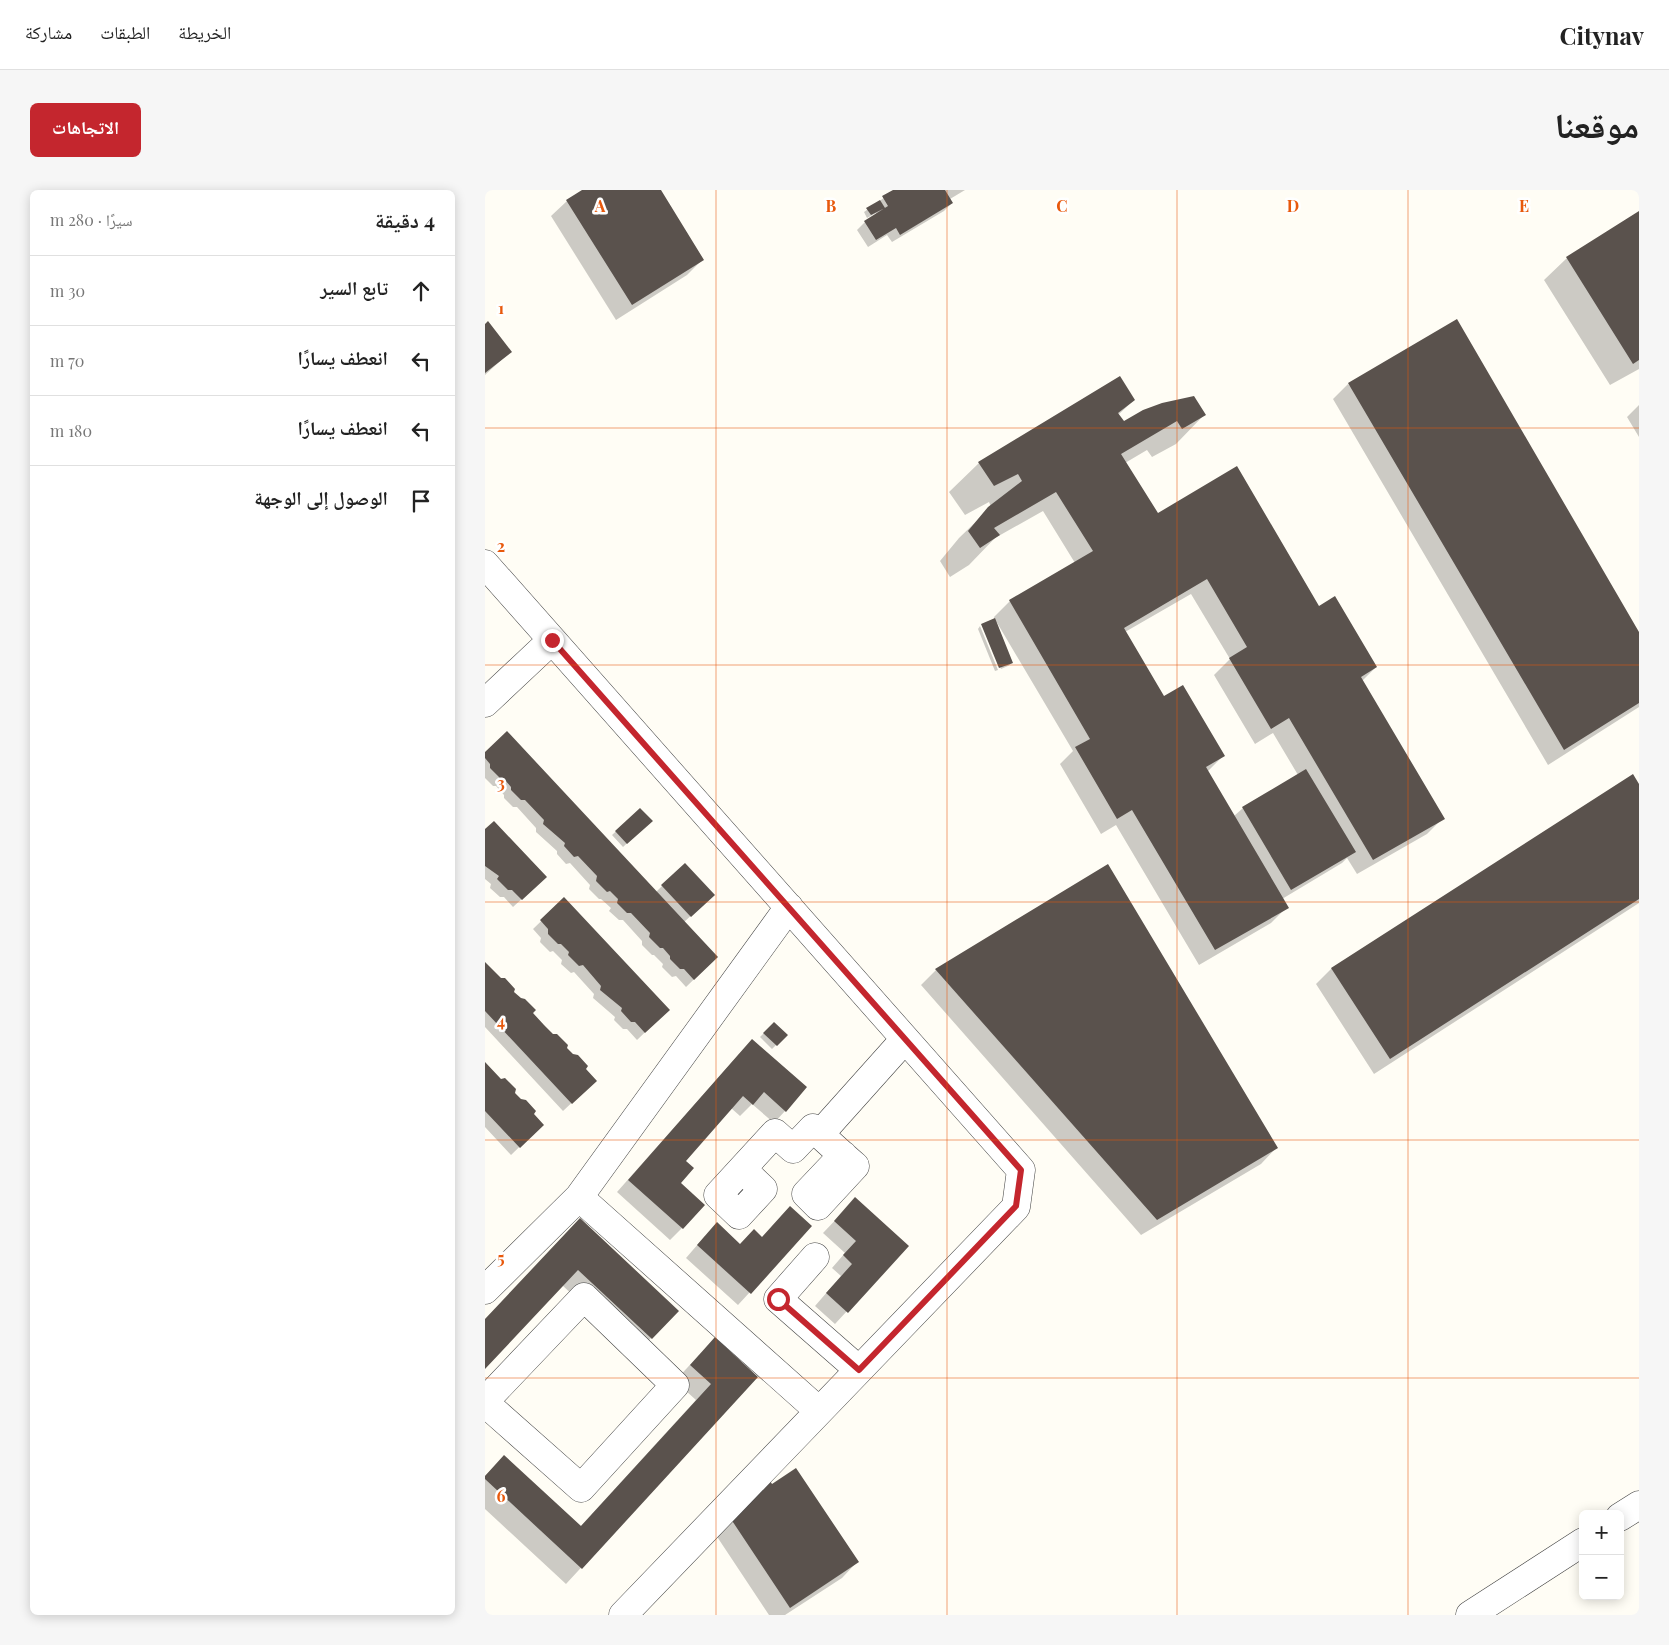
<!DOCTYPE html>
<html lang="ar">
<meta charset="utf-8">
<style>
:root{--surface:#fff;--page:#f6f6f6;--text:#222;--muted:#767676;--line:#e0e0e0;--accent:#c4262e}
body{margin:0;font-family:"Playfair Display","Noto Naskh Arabic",serif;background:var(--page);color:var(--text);direction:rtl}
.controls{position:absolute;right:15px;bottom:15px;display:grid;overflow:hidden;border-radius:8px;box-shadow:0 2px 12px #0003}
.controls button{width:45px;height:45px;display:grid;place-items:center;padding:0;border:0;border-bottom:1px solid var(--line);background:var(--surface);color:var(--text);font:25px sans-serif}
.stop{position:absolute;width:15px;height:15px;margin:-11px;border:4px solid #c4262e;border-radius:50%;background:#fff}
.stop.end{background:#c4262e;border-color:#fff;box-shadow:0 1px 5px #0008}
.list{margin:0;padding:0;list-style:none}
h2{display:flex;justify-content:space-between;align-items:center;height:65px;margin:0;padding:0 20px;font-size:21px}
h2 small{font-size:16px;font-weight:400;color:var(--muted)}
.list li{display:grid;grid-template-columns:32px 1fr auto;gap:15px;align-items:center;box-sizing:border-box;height:70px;padding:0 20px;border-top:1px solid var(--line)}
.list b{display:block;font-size:19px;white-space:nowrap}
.list em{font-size:16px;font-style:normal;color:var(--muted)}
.icon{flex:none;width:28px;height:28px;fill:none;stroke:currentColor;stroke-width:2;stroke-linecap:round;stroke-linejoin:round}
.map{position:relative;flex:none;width:1154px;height:1425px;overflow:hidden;direction:ltr;border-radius:8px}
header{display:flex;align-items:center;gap:30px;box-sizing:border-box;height:70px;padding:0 25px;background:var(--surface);border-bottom:1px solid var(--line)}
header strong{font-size:24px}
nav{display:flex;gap:28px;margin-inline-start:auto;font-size:18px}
.intro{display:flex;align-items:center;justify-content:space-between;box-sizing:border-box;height:120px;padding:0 30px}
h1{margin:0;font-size:35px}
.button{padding:12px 22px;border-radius:8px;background:var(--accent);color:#fff;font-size:18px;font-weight:700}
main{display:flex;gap:30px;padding:0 30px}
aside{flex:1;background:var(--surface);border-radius:8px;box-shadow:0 2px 12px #0003}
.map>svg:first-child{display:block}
.shadow{fill:#0003;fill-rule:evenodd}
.building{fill:#5a524d}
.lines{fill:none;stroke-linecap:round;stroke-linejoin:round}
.minor-casing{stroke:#444;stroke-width:29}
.tertiary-casing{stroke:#444;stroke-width:29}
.minor{stroke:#fff;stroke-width:28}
.tertiary{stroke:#fff;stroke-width:28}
.route{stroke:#c4262e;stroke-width:6}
.grid{fill:none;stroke:#e8590c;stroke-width:1;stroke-opacity:0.55}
.grid-label{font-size:16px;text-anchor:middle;font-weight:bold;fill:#e8590c;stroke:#fff;stroke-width:5;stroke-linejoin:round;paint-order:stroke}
</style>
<header>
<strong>Citynav</strong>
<nav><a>الخريطة</a><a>الطبقات</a><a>مشاركة</a></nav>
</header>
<div class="intro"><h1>موقعنا</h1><a class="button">الاتجاهات</a></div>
<main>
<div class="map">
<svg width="1154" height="1425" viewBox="0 0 1154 1425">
<rect width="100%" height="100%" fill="#fffdf5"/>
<path class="shadow" d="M 99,0 L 174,0 L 218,69 L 202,85 L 131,130 L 66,26 L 82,11 Z
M 410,0 L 480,0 L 465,9 L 467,13 L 459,21 L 407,52 L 402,45 L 383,57 L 372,40 L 380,32 L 392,25 L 391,23 L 382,28 L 379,22 Z
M 1154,23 L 1154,179 L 1125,195 L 1059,90 L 1082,68 Z
M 0,135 L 25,162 L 0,185 Z
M 863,194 L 1154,445 L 1154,517 L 1063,575 L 848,209 Z
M 649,210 L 633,225 L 638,232 L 720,224 L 691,254 L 667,267 L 662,260 L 640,273 L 672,325 L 834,417 L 891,477 L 877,491 L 958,628 L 942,644 L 872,684 L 862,668 L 857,673 L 797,709 L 802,717 L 786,733 L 714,775 L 631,635 L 616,644 L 575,574 L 588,561 L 511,431 L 527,473 L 523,476 L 516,479 L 498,435 L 510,430 L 509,427 L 525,411 L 590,373 L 558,321 L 510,348 L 484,375 L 465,387 L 455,371 L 474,348 L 506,317 L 504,312 L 480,325 L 464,302 L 494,273 ZM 706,404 L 745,469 L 729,485 L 770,554 L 788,543 L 813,585 L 758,618 L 749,626 L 722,582 L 738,566 L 679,507 L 640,442 Z
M 1154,215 L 1154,247 L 1142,227 Z
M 495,436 L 513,480 L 510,481 L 493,439 Z
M 0,563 L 171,702 L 177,696 L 220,713 L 199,732 L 232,767 L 201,797 L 191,786 L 187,787 L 177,777 L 178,774 L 169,765 L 167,765 L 157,755 L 157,751 L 138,730 L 134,730 L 124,721 L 126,718 L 116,709 L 114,709 L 104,699 L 105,695 L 85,673 L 81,674 L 72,664 L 72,661 L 51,642 L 51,638 L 32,617 L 28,617 L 19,608 L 19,605 L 11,596 L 8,596 L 0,588 Z
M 1154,596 L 1154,713 L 889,884 L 831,794 L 847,778 Z
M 155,619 L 166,631 L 138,657 L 127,645 Z
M 0,641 L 52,695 L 28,717 L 19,707 L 15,707 L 5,698 L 6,694 L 0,689 Z
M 79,709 L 183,820 L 152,850 L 142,839 L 138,839 L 129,830 L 130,827 L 108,808 L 109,804 L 89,782 L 86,783 L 76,774 L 77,770 L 68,761 L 65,762 L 55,752 L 56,748 L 48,739 Z
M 0,774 L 110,891 L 78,921 L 0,837 Z
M 451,780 L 791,958 L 776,974 L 656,1045 L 436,795 Z
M 289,833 L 301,845 L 287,859 L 275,847 Z
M 256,862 L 300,921 L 289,933 L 267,914 L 255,926 L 246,918 L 199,971 L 194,994 L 197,1038 L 185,1050 L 132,1002 Z
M 0,874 L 57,935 L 26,965 L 0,937 Z
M 359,1021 L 422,1056 L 350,1134 L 330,1116 L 356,1086 L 347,1078 L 360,1063 L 338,1043 Z
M 326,1036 L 253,1115 L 201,1068 L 220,1046 L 255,1055 L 276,1048 Z
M 80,1046 L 166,1148 L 151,1164 L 77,1095 L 0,1177 L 0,1130 Z
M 214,1165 L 272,1187 L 81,1394 L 0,1319 L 0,1286 L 19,1267 L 95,1337 L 211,1210 L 190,1191 Z
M 287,1295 L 372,1372 L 357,1388 L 300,1425 L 284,1425 L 217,1324 Z"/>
<path class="building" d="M 97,0 L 176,0 L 219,70 L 147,115 L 81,10 Z
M 408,0 L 460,0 L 468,13 L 415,45 L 411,38 L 391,50 L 379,31 L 403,16 L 397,6 Z
M 395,10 L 400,18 L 386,25 L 381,18 Z
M 1154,21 L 1154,170 L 1148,174 L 1081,67 Z
M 972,129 L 1154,442 L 1154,513 L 1079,560 L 863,193 Z
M 3,131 L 27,162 L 0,183 L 0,134 Z
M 635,186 L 650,210 L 633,223 L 639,231 L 658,220 L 677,213 L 709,206 L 721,225 L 697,239 L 692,231 L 636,264 L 673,323 L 752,276 L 834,416 L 850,406 L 892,477 L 876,487 L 960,629 L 888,670 L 804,528 L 786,539 L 744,468 L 762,457 L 722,389 L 639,438 L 679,506 L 698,495 L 740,566 L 721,577 L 804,718 L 730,760 L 647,620 L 632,629 L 590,557 L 605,549 L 524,410 L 608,361 L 571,302 L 509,338 L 515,345 L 495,358 L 483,341 L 503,317 L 537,291 L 533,284 L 509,296 L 493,272 Z
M 510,428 L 528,473 L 514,478 L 496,434 Z
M 22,541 L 233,767 L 209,790 L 199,779 L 195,779 L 185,769 L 185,766 L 178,758 L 175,758 L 164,747 L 165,743 L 146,723 L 142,723 L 132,713 L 133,709 L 125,701 L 122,702 L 111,691 L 112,686 L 93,666 L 89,667 L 79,656 L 80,653 L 58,634 L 59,630 L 40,610 L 36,610 L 26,600 L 26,597 L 19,589 L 16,589 L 5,578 L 5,574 L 0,568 L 0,562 Z
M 821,579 L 871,662 L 806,700 L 757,617 Z
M 1148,584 L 1154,594 L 1154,709 L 905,869 L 846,778 Z
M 155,618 L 168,631 L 142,654 L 130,641 Z
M 9,631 L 62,687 L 37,710 L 27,700 L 23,700 L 12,689 L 14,686 L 0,676 L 0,639 Z
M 200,673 L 230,705 L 206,727 L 176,695 Z
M 623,674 L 793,958 L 672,1030 L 450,779 Z
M 79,707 L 185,820 L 160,843 L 150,832 L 146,832 L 136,821 L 137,818 L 115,800 L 116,796 L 98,775 L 94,776 L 83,765 L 84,762 L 76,754 L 73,754 L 63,744 L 63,739 L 55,730 Z
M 0,772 L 16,788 L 20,788 L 30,799 L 29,802 L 36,808 L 40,809 L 51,820 L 48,823 L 59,835 L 68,844 L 72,844 L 83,855 L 82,858 L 88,864 L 93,865 L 103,876 L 101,879 L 112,891 L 87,914 L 0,821 Z
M 289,832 L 303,845 L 292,856 L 278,843 Z
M 267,849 L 322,897 L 301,922 L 279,902 L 268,915 L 258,906 L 201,971 L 209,978 L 196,993 L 220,1015 L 198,1039 L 143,990 Z
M 0,872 L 16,889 L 20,888 L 31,899 L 30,903 L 36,909 L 41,910 L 51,921 L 49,924 L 59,935 L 35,958 L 0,921 Z
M 370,1007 L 424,1056 L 363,1123 L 341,1103 L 367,1074 L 358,1065 L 371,1051 L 349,1031 Z
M 305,1016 L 327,1036 L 266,1104 L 212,1055 L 232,1032 L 255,1054 L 269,1039 L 277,1047 Z
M 95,1028 L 194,1121 L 167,1149 L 93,1080 L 0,1179 L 0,1129 Z
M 230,1147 L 273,1187 L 97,1379 L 0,1289 L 0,1286 L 19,1265 L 96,1336 L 226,1194 L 205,1175 Z
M 277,1278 L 287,1294 L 311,1278 L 374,1372 L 305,1418 L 232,1308 Z"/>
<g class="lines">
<g class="minor-casing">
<path id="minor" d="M 0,374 L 536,980 L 531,1017 L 138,1425
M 0,513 L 67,450
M 335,944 L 420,849
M 257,979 L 278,999 L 254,1025 L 233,1005 L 290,943 L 308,959 L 328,938 C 342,951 356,964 370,976 L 333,1016 L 321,1004 L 358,965
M 94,1007 L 334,1221
M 330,1067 L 293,1109 L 374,1180
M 0,1100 L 94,1007 L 304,717
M 0,1211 L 99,1107 L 190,1195 L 96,1298 L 0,1213"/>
</g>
<g class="tertiary-casing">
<path id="tertiary" d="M 1135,1327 L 1154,1315
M 985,1425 L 1098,1352"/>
</g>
<use href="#minor" class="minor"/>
<use href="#tertiary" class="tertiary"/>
</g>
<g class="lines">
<path class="route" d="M 67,450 L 536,980 L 531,1016 L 374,1180 L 293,1109"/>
</g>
<path class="grid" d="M 231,0 L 231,1425M 462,0 L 462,1425M 692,0 L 692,1425M 923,0 L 923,1425M 0,238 L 1154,238M 0,475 L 1154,475M 0,712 L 1154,712M 0,950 L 1154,950M 0,1188 L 1154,1188"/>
<g class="grid-label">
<text x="115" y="22">A</text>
<text x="346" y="22">B</text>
<text x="577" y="22">C</text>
<text x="808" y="22">D</text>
<text x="1039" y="22">E</text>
<text x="16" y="124">1</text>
<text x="16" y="362">2</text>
<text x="16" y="599">3</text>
<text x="16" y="837">4</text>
<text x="16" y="1074">5</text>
<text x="16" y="1312">6</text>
</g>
</svg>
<div class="controls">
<button>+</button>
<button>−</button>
</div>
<div class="stop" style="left:293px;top:1109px"></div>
<div class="stop end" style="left:67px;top:450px"></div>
</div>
<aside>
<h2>4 دقيقة<small>سيرًا · 280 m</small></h2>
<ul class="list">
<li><svg class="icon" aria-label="ahead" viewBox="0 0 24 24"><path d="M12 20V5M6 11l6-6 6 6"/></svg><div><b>تابع السير</b></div><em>30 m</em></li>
<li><svg class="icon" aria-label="left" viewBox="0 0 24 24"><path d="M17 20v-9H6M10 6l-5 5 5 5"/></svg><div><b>انعطف يسارًا</b></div><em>70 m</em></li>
<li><svg class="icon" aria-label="left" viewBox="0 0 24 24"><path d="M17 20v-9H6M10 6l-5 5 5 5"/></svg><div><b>انعطف يسارًا</b></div><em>180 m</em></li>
<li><svg class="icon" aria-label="arrive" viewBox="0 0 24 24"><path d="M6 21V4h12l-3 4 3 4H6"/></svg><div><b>الوصول إلى الوجهة</b></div></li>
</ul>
</aside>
</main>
